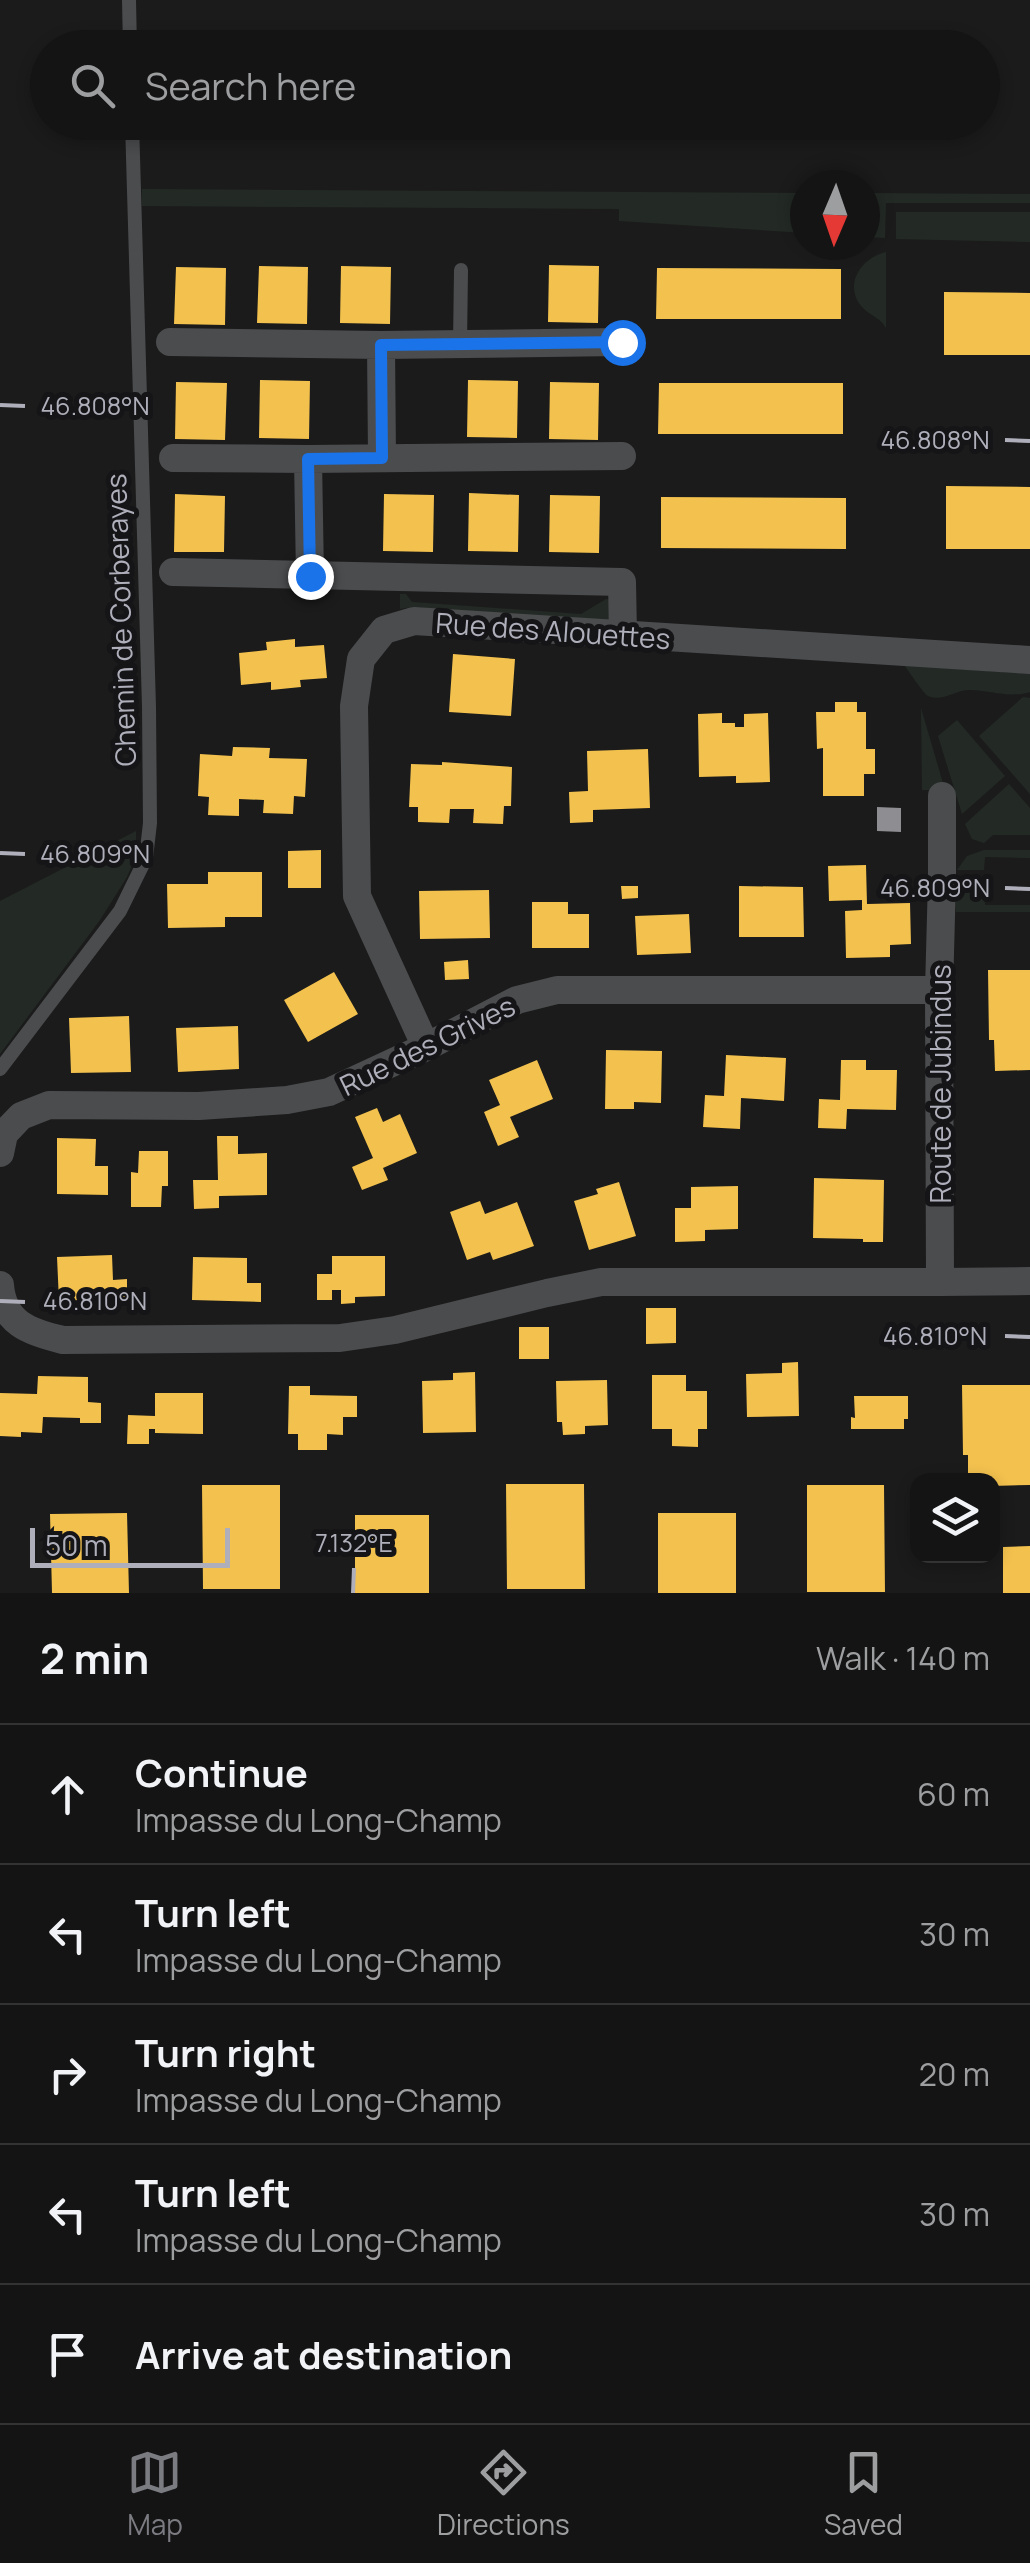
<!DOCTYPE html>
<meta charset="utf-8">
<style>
:root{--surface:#141414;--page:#1d1d1d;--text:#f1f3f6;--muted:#9d9ea0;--line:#333334;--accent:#7b7b82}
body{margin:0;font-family:Manrope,sans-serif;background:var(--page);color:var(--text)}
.controls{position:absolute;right:30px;bottom:30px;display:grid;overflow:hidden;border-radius:20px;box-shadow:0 5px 15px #0003}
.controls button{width:90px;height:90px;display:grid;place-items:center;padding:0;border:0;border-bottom:2px solid var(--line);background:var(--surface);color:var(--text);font:50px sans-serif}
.compass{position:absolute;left:790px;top:170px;width:90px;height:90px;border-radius:50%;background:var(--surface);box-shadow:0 5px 15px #0003;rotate:182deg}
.scale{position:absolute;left:30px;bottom:25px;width:200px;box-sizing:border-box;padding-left:10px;border:5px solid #aeafba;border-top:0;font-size:28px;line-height:35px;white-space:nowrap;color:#aeafba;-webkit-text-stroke:8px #151517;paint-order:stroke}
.stop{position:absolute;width:30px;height:30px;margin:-22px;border:8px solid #1a73e8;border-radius:50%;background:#fff}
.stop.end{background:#1a73e8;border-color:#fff;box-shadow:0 2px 10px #0008}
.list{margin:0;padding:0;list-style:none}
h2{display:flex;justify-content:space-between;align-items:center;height:130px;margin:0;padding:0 40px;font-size:42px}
h2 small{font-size:32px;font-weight:400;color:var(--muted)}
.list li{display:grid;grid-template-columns:65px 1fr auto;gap:30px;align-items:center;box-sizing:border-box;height:140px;padding:0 40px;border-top:2px solid var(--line)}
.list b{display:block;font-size:38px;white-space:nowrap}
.list p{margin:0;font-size:32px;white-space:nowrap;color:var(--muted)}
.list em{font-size:32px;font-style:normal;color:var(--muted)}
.icon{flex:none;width:55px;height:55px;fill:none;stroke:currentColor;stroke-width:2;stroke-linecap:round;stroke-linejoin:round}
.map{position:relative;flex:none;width:1030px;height:1593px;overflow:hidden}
.search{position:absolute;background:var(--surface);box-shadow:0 5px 15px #0003;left:30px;right:30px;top:30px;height:110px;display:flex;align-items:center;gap:25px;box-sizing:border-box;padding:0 35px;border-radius:55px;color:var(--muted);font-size:38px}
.sheet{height:830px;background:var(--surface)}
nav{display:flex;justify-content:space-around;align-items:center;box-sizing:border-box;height:140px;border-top:2px solid var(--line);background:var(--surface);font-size:28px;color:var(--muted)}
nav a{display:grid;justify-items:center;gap:5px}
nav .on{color:var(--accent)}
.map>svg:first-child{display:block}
.green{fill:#232a25}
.homes{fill:#f2c14e}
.industry{fill:#8d8d92}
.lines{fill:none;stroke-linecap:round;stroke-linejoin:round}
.service{stroke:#4b4c4e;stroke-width:14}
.minor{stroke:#4b4c4e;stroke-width:28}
.route{stroke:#1a73e8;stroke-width:12}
.ticks{fill:none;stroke:#aeafba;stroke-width:4}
.labels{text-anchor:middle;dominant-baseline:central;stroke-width:10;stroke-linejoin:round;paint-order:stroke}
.street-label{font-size:28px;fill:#aeafba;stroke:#151517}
.ticks-label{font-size:25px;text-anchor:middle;fill:#aeafba;stroke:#151517;stroke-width:10;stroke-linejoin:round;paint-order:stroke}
</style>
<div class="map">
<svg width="1030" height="1593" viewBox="0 0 1030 1593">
<rect width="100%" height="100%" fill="#1b1b1b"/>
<path class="green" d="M 142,189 L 805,193 L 805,233 L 619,221 L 619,209 L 142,206 Z
M 865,193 L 1030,194 L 1030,203 L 886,203 L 885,238 L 865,237 Z
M 896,212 L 1030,212 L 1030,242 L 896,239 Z
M 886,252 L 886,328 C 880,317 870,316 862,307 C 843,285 861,258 886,252 Z
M 400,594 L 406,594 L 412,602 L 581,614 L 606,599 L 610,600 L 613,618 L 599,628 L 580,619 L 412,607 L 400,609 Z
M 904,665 L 1030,674 L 1030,692 C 1009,699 988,689 967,690 C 955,691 941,702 928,696 C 923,693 909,671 904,665 Z
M 1023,697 L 1030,698 L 1030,794 L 979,736 Z
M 921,708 L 945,790 L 922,790 Z
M 957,720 L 1005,776 L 962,814 L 938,736 Z
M 1009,784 L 1030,808 L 1030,835 L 993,835 L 984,843 L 972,839 L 965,824 Z
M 136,831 L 136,856 L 127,877 L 100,920 L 0,1054 L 0,901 Z
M 984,850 L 1030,850 L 1030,858 L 985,857 L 984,870 L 957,870 L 967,856 Z
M 962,886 L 984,886 L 985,905 L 1030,905 L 1030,912 L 956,912 L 955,890 Z"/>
<path class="homes" d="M 549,265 L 599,266 L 598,323 L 548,322 Z
M 259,266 L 308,267 L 307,324 L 257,323 Z
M 341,266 L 391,267 L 390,324 L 340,323 Z
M 176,267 L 226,268 L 225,325 L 174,324 Z
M 657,268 L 841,269 L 841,319 L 656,319 Z
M 944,292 L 1030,293 L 1030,355 L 944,355 Z
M 260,380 L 310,381 L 309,439 L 259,438 Z
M 468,380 L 518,381 L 517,438 L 467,437 Z
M 176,382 L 227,383 L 225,440 L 175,439 Z
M 550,382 L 599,383 L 598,440 L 549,439 Z
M 659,383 L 843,383 L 843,434 L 658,434 Z
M 946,486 L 1030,487 L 1030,549 L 946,549 Z
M 469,493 L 519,495 L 518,552 L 468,551 Z
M 175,494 L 225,496 L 224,552 L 174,552 Z
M 384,494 L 434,495 L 433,552 L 383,551 Z
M 550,495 L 600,496 L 599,553 L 549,552 Z
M 661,497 L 846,498 L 846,549 L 661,548 Z
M 295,639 L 295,647 L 324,645 L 327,678 L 300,680 L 301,687 L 271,690 L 271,682 L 241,685 L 239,653 L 267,650 L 266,642 Z
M 453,654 L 515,659 L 511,716 L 449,712 Z
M 835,702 L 857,702 L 857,712 L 866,712 L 866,749 L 875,749 L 875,774 L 864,774 L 864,796 L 823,796 L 823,748 L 817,749 L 816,712 L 835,712 Z
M 722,713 L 722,723 L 735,723 L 735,727 L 744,727 L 744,714 L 768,713 L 770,782 L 736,783 L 736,776 L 699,777 L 698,714 Z
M 233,747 L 270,748 L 269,758 L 307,759 L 305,797 L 294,796 L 293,814 L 263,813 L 264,800 L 239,799 L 239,816 L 208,815 L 209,797 L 198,796 L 200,754 L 232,756 Z
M 648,749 L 650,808 L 593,810 L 593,822 L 570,823 L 569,792 L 588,791 L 587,751 Z
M 442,762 L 512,767 L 511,806 L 504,806 L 503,824 L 473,823 L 474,809 L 450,809 L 449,823 L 418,822 L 418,807 L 409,807 L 411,764 L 442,765 Z
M 321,850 L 321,888 L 288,888 L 288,851 Z
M 866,865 L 867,904 L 910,903 L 911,944 L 890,945 L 890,957 L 846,958 L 845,911 L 862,910 L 862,900 L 829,901 L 828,866 Z
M 208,872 L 262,872 L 262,917 L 225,917 L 225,927 L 168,928 L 167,884 L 208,884 Z
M 621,886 L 638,886 L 638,898 L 622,899 Z
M 739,886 L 803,887 L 804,937 L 739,937 Z
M 489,890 L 490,938 L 420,939 L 419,891 Z
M 532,902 L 568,902 L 568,914 L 589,914 L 589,948 L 532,948 Z
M 689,914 L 691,953 L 637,955 L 635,916 Z
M 468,960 L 469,979 L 445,980 L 444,962 Z
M 988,970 L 1030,970 L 1030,1070 L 995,1071 L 994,1040 L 989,1040 Z
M 334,972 L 358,1014 L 308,1042 L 284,1000 Z
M 129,1016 L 131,1072 L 71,1073 L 69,1018 Z
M 238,1026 L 239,1069 L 178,1072 L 176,1028 Z
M 606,1050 L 662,1051 L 661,1103 L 634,1102 L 634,1109 L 605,1109 Z
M 726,1055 L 786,1058 L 784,1101 L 741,1098 L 740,1129 L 703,1127 L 705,1095 L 724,1096 Z
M 537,1060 L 553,1099 L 510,1117 L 519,1137 L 498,1146 L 484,1112 L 500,1105 L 489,1080 Z
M 841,1060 L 866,1060 L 866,1070 L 897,1070 L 896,1110 L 847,1109 L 846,1129 L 818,1128 L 819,1099 L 840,1100 Z
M 377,1108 L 383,1122 L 400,1114 L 417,1153 L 383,1168 L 388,1180 L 362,1190 L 352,1167 L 373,1158 L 355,1117 Z
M 217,1136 L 238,1136 L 238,1154 L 267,1153 L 267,1195 L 219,1196 L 219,1208 L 194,1209 L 193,1180 L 218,1180 Z
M 57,1138 L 96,1139 L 95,1166 L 108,1166 L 108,1195 L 57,1194 Z
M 139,1151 L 168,1151 L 168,1186 L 162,1186 L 161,1207 L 131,1207 L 131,1172 L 138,1173 Z
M 814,1178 L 884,1180 L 883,1242 L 863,1242 L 863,1239 L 813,1238 Z
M 619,1182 L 636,1236 L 589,1250 L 574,1201 L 598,1194 L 596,1189 Z
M 738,1186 L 738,1229 L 705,1230 L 705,1241 L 675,1242 L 675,1208 L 691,1208 L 691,1187 Z
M 480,1201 L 485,1214 L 517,1202 L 534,1246 L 493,1260 L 490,1252 L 467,1260 L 450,1212 Z
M 112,1255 L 113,1280 L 127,1279 L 127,1303 L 105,1304 L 104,1299 L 59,1301 L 57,1257 Z
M 332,1256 L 385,1256 L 385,1296 L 355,1297 L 355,1303 L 341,1304 L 341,1290 L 332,1290 L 332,1300 L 317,1300 L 317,1274 L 332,1274 Z
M 193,1257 L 247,1258 L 247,1283 L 261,1283 L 261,1302 L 192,1300 Z
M 646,1308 L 676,1308 L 676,1343 L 646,1344 Z
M 519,1327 L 549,1327 L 549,1359 L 519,1359 Z
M 798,1362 L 799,1416 L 747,1417 L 746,1374 L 782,1373 L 782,1363 Z
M 475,1372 L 476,1432 L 423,1433 L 422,1381 L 453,1380 L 453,1373 Z
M 652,1375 L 686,1375 L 686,1391 L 707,1391 L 707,1429 L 698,1429 L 698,1447 L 672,1446 L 672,1429 L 652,1429 Z
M 38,1376 L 88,1377 L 88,1402 L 101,1403 L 101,1423 L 80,1423 L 80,1418 L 43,1417 L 42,1433 L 21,1432 L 21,1437 L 0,1436 L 0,1393 L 37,1394 Z
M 607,1380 L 608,1425 L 585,1426 L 585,1434 L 563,1435 L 562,1422 L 557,1422 L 556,1381 Z
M 962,1385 L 1030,1385 L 1030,1485 L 992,1486 L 992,1480 L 968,1480 L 968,1455 L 963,1455 Z
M 289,1386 L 310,1386 L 310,1395 L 357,1396 L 357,1417 L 343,1417 L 343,1435 L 327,1434 L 327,1450 L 298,1450 L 298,1434 L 288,1434 Z
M 155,1393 L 203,1393 L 203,1434 L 155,1433 L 155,1429 L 149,1429 L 149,1444 L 127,1444 L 128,1415 L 155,1416 Z
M 854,1396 L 908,1396 L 908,1419 L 904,1419 L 904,1429 L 851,1429 L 851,1417 L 855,1418 Z
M 506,1484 L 584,1484 L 585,1589 L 507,1589 Z
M 202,1485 L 280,1485 L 280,1589 L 203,1589 Z
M 807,1485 L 884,1485 L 885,1592 L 807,1592 Z
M 127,1513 L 129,1593 L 52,1593 L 50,1514 Z
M 658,1513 L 736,1513 L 736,1593 L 658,1593 Z
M 355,1515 L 429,1515 L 429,1593 L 355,1593 Z
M 1030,1546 L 1030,1593 L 1003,1593 L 1003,1547 Z"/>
<path class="industry" d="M 877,807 L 901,808 L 901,832 L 877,831 Z"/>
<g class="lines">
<path class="service" d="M 129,0 L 130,48
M 460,344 L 461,270
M 0,1069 L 120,911 L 146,858 L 150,823 L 149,707 L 132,122"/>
<path class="minor" d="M 170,342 L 381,345 L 382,458
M 381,345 L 622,342
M 173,458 L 308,459 L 310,576
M 308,459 L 622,456
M 173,572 L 622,582 L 623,635
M 942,796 L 942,879 L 939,990 L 940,1282 L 1030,1281
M 426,1047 L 357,896 L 354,706 L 361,659 L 384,630 L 414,621 L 1030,660
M 0,1153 L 4,1134 L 21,1116 L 49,1105 L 199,1106 L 287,1100 L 329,1092 L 426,1047 L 517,1000 L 557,990 L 939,990
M 0,1285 C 3,1323 29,1332 63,1340 L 340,1338 L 395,1330 L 547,1293 L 601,1282 L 940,1282"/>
</g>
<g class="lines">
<path class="route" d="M 310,576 L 308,459 L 382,458 L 381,345 L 622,342"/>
</g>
<path class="ticks" d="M 0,405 L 25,406M 1005,440 L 1030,441M 0,853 L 25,854M 1005,888 L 1030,889M 0,1301 L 25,1302M 1005,1336 L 1030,1337M 353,1593 L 354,1568"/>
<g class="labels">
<g class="street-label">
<text transform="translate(120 620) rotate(-92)">Chemin de Corberayes</text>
<text transform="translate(553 630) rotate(4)">Rue des Alouettes</text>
<text transform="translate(427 1045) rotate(-26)">Rue des Grives</text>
<text transform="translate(940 1084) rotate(-90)">Route de Jubindus</text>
</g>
</g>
<g class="ticks-label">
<text x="95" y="415">46.808°N</text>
<text x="935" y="449">46.808°N</text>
<text x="95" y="863">46.809°N</text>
<text x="935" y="897">46.809°N</text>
<text x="95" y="1310">46.810°N</text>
<text x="935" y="1345">46.810°N</text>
<text x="354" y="1552">7.132°E</text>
</g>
</svg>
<div class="controls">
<button><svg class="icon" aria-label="layers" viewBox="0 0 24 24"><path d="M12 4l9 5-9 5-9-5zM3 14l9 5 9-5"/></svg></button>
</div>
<svg class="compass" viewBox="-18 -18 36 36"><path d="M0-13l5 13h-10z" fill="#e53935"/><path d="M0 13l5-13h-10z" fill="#9d9ea0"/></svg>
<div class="scale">50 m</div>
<div class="stop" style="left:622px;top:342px"></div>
<div class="stop end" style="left:310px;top:576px"></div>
<div class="search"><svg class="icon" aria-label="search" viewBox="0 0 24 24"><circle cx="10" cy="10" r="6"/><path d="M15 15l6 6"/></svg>Search here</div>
</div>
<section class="sheet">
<h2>2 min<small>Walk · 140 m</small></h2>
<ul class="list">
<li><svg class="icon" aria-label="ahead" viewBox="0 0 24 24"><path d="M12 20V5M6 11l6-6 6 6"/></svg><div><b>Continue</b><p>Impasse du Long-Champ</p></div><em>60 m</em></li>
<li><svg class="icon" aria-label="left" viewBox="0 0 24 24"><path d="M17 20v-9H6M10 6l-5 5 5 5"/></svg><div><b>Turn left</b><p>Impasse du Long-Champ</p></div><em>30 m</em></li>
<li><svg class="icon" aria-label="right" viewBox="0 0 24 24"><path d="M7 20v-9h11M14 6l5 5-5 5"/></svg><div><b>Turn right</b><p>Impasse du Long-Champ</p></div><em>20 m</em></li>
<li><svg class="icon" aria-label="left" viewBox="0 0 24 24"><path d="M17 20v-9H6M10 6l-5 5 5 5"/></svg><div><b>Turn left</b><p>Impasse du Long-Champ</p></div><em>30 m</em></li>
<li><svg class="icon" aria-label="arrive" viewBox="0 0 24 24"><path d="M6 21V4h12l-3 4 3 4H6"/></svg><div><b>Arrive at destination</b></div></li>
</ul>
</section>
<nav>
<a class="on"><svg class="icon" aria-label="map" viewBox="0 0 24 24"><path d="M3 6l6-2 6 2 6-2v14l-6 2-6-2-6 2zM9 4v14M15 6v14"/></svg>Map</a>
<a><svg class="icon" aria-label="directions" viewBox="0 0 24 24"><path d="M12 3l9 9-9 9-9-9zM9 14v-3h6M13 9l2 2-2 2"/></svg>Directions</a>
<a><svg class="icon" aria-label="saved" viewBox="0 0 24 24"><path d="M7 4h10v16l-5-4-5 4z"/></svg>Saved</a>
</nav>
